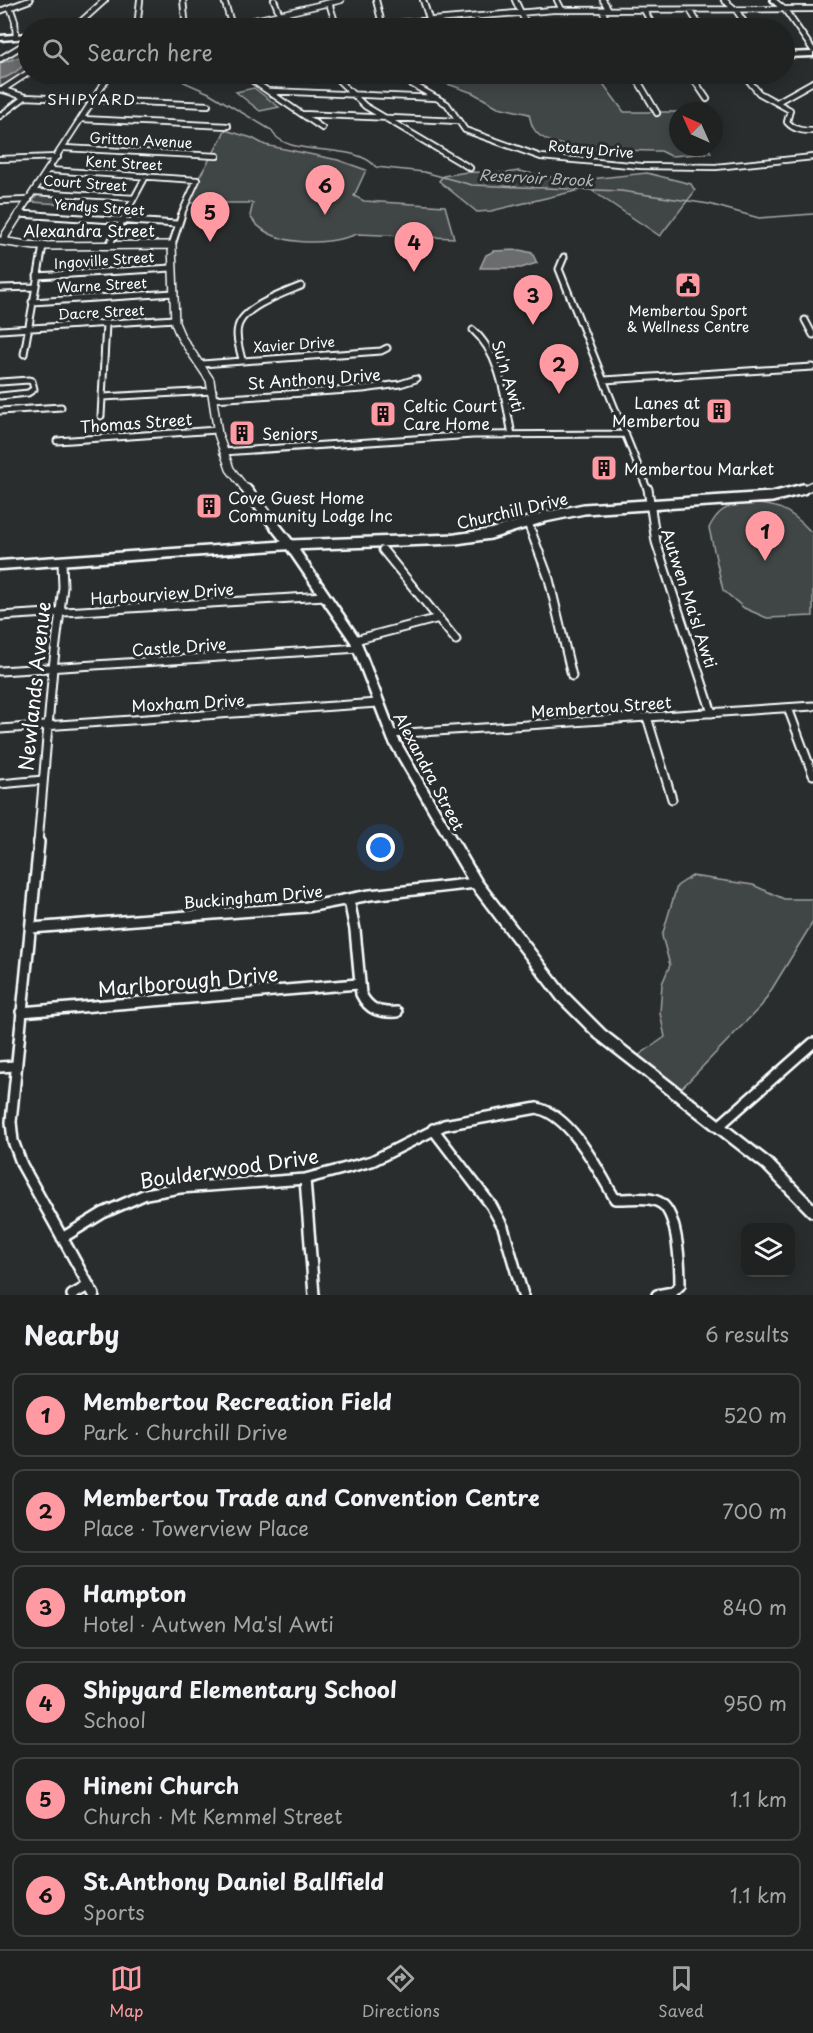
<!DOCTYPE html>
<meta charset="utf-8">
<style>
:root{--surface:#202222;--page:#282a2a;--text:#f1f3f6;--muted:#a2a4a5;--line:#3d3f40;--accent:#ff9aa2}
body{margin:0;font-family:"Playpen Sans",sans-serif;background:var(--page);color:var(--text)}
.controls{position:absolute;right:18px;bottom:18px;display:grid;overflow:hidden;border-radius:12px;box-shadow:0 3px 15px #0003}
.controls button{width:54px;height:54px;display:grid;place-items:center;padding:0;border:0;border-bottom:2px solid var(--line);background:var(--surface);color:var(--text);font:30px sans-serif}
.compass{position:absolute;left:669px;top:102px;width:54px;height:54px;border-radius:50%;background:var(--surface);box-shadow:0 3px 15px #0003;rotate:315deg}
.you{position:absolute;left:381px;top:848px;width:21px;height:21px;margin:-15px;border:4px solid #fff;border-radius:50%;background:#1a73e8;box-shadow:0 0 0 9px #1a73e833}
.badge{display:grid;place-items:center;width:39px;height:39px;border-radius:50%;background:var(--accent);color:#111;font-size:20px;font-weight:700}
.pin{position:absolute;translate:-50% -50px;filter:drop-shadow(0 2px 3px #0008)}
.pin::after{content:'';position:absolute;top:32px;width:21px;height:18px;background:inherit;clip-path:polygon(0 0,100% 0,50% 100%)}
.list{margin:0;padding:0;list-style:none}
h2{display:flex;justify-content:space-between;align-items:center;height:78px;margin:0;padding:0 24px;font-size:26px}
h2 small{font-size:20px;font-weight:400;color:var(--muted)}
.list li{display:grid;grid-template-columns:39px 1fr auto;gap:18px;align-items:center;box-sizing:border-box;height:84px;margin:0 12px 12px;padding:0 12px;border:2px solid var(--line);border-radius:12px}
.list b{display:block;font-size:22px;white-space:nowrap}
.list p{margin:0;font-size:20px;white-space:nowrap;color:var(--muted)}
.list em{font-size:20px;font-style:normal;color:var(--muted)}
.icon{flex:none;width:33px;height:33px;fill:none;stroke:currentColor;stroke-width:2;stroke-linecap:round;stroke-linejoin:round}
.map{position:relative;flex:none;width:813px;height:1295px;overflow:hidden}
.search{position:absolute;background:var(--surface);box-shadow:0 3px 15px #0003;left:18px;right:18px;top:18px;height:66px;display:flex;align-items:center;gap:15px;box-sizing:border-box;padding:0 21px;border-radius:33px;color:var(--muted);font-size:22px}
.sheet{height:654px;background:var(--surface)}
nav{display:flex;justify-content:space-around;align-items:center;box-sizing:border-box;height:84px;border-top:2px solid var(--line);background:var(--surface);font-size:16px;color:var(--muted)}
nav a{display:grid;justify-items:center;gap:3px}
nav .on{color:var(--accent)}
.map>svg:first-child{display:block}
.green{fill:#414445;stroke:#a0a2a2;stroke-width:1.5}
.water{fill:#6a6c6d;stroke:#a6a7a7;stroke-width:1.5}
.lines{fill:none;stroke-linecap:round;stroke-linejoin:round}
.stream{stroke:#a6a7a7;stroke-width:1.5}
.minor-far3-casing{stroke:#fff;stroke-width:8}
.minor-far2-casing{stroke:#fff;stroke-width:9}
.minor-far1-casing{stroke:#fff;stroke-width:11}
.minor-casing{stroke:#fff;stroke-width:14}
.tertiary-far2-casing{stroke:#fff;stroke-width:8}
.tertiary-far1-casing{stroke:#fff;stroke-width:10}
.tertiary-casing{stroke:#fff;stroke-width:13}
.secondary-far3-casing{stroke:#fff;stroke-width:8}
.secondary-far2-casing{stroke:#fff;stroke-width:10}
.secondary-far1-casing{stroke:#fff;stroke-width:14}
.secondary-casing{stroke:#fff;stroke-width:16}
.primary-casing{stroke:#fff;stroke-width:5}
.minor-far3{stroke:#2a2d2e;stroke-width:4.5}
.minor-far2{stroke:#2a2d2e;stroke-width:5}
.minor-far1{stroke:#2a2d2e;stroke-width:7}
.minor{stroke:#2a2d2e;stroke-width:9}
.tertiary-far2{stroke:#2a2d2e;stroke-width:5}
.tertiary-far1{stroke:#2a2d2e;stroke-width:7}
.tertiary{stroke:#2a2d2e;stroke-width:8}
.secondary-far3{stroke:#2a2d2e;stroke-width:5}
.secondary-far2{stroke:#2a2d2e;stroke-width:7}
.secondary-far1{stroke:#2a2d2e;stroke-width:9}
.secondary{stroke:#2a2d2e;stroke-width:11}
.primary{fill:#2a2d2e;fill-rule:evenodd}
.labels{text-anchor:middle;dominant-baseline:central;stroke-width:6;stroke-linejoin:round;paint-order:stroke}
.far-street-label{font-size:14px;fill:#fff;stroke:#2a2d2e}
.far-poi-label{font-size:14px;fill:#fff;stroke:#2a2d2e}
.far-neighbourhood-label{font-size:15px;letter-spacing:1.5px;fill:#fff;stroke:#2a2d2e}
.far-water-label{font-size:15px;font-style:italic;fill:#b4b6b6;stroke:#2a2d2e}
.street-label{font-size:16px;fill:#fff;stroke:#2a2d2e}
.poi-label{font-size:16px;fill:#fff;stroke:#2a2d2e;text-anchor:start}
.near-street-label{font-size:20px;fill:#fff;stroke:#2a2d2e}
</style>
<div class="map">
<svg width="813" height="1295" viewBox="0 0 813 1295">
<rect width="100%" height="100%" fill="#2a2d2e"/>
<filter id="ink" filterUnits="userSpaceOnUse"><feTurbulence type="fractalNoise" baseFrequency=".0167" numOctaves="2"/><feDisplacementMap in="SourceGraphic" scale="12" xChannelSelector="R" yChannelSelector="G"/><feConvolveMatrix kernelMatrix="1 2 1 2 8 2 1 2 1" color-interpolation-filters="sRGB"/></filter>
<g filter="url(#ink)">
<path class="green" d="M 28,45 L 28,71 L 5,85 L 0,86 L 0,60 Z
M 442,74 L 596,74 L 624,112 L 678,112 L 678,147 L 708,147 L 711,153 L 671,156 L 661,151 C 634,150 563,152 542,137 C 533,132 531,123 529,114 L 498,107 L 473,93 L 442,82 Z
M 254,88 L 279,107 L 260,111 L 236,92 Z
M 225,130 L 252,138 L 265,145 L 338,160 L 366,170 L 354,196 L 364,201 L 445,206 L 454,238 L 357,234 C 327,246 269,248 250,216 L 253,203 L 185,203 C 197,177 214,156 225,130 Z
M 518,171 L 571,181 L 647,173 L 691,184 L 695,191 L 660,236 L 588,188 L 491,211 L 477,212 L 439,181 L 443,176 L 467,172 L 507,173 Z
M 38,194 L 79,196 L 75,205 L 32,202 Z
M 742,503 C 775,504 788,507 810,531 L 813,531 L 813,616 L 767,618 L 744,608 L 723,590 L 709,528 C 717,512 724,507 742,503 Z
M 692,876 L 753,885 L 784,899 L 813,899 L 813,922 L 762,1005 L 677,1093 L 632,1060 L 665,1037 L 660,1013 L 662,984 L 670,965 L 662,936 L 677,886 Z"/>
<path class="water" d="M 28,56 L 28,61 C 20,68 12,77 0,79 L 0,63 L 20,57 Z
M 520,250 L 532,253 L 537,263 L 521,268 L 480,268 L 486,255 L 494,251 Z"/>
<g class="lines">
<path class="stream" d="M 174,74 L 184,82 L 209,93 L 271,130 C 286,160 353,140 376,167 L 424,172 L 472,185 L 621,191 L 709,204 L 759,218 L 813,214"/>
<g class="minor-far3-casing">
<path id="minor-far3" d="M 183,0 L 186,28
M 224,0 L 232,26
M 274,0 L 280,15
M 376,0 L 383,28
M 423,0 L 432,28
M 515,0 L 528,28
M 557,0 L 562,10
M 603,0 L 609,10
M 724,0 L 736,10 L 748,28
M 773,0 L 785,10 L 813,50
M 329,3 L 337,28
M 10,7 L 15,21 L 16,37
M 602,10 L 610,28
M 644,10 L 654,28
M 690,10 L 701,28
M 0,11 L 30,0
M 475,17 L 480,28
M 74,28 L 105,0
M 137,28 L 140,0
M 339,28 L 553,10 L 813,9
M 0,59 L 28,42
M 110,74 L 168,76
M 243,74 L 322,128
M 332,74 L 365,106 L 470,168
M 372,74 L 395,74
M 394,74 L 447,104 L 465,130 L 541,157 L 641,166 L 716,167 L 813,157
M 634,74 L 657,113
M 690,74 L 707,99
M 743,74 L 759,93 L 790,110 L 787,122 C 794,130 803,131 813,131
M 0,89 L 25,97 L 208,105
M 2,90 L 28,73
M 269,91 L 437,98
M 777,102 L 813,82
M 302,114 L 458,121
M 0,116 L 25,97
M 82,119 L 228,126
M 64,148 L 217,156
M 0,159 L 58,157
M 49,170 L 197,180 L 181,215
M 34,192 L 134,198
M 0,201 L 29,200
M 19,214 L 42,215
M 125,215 L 146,176"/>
</g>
<g class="minor-far2-casing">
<path id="minor-far2" d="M 19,214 L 177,224
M 109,245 L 126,214
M 172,245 L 182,214
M 564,257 L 559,269 L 648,491
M 37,276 L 172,268
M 0,288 L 35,287
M 32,302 L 174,293
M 805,320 L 813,335
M 0,330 L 175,319
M 473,330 C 501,355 505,400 512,435
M 24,354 L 43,246
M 242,360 C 240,350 235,337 238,327 C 243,307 284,293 301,286
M 202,364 L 381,351 L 387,348
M 604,380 L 813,367
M 0,382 L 29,380 L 32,381 L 34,389 L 28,393 L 0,396
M 103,397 L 213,391
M 213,399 L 363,389 L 400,384 L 416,379
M 0,411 L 61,407
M 101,416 L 106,324
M 57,441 L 217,430
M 223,452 L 473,435 L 626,434"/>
</g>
<g class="minor-far1-casing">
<path id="minor-far1" d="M 648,489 L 656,542 L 712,713
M 528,523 L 549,579 L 572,676
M 383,550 L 456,640
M 0,616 L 325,596
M 355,640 L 439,618
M 0,671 L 359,648
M 788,708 L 813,775
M 647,717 L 672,799
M 0,729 L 378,703
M 391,734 L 813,706
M 0,784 L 43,780
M 38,843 L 53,668 L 63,587 L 62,562"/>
</g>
<g class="minor-casing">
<path id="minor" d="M 39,842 L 11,1122 L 13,1141 L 22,1165 L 94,1295
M 349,900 L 355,930 L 361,994 C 369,1010 379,1013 397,1012
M 31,928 L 307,907 L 370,895 L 476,883
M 21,1012 L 358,984
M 0,1067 L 15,1066
M 719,1126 L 813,1043
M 433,1129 L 491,1205 L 503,1227 L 523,1295
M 305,1179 L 314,1295
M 62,1238 L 103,1213 L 146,1194 L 180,1188 L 305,1179 L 372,1161 L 444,1125 L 537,1108 C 572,1116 598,1170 615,1199 C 628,1200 650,1195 662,1204 C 678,1216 680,1266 680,1285 L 673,1292 L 657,1295
M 72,1295 L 88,1286"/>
</g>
<g class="tertiary-far2-casing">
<path id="tertiary-far2" d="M 18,215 L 110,74"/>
</g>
<g class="tertiary-far1-casing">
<path id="tertiary-far1" d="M 5,241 L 5,236 L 19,214"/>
</g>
<g class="tertiary-casing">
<path id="tertiary" d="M 0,565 L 290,545"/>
</g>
<g class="secondary-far3-casing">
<path id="secondary-far3" d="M 221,28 L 341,0"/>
</g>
<g class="secondary-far2-casing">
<path id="secondary-far2" d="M 0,241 L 35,246 L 172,245 L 175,323 L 181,337 L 210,380 L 218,434 L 230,469 L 247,491
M 800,491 L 813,485"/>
</g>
<g class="secondary-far1-casing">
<path id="secondary-far1" d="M 246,489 L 290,545 L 355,640 L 393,739 L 453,843
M 290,545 L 456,539 L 490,534 L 545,517 L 584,509 L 772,497 L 803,489"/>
</g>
<g class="secondary-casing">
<path id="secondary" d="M 452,842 L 476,883 L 562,996 L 600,1034 L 767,1164 L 813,1211"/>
</g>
<g class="primary-casing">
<path id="primary" d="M 28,34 L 28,38 L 0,40 L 0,36 Z
M 813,52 L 813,56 L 784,57 L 784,53 Z"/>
</g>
<use href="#minor-far3" class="minor-far3"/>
<use href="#minor-far2" class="minor-far2"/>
<use href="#minor-far1" class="minor-far1"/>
<use href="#minor" class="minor"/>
<use href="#tertiary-far2" class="tertiary-far2"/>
<use href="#tertiary-far1" class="tertiary-far1"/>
<use href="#tertiary" class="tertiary"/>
<use href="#secondary-far3" class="secondary-far3"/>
<use href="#secondary-far2" class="secondary-far2"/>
<use href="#secondary-far1" class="secondary-far1"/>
<use href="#secondary" class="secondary"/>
<use href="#primary" class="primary"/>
</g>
</g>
<defs>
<g id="civic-square" transform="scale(1.35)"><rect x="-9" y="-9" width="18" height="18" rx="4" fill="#ff9aa2" stroke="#2a2d2e"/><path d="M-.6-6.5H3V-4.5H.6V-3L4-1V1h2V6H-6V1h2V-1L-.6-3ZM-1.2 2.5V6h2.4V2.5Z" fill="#111"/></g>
<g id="building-square" transform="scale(1.35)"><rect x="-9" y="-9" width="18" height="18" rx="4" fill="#ff9aa2" stroke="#2a2d2e"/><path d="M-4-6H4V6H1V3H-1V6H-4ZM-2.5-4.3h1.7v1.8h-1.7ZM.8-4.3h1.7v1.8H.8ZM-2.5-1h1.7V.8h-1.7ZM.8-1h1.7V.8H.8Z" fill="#111"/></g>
</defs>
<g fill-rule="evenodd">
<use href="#civic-square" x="688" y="285"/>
<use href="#building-square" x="719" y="411"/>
<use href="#building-square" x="383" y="414"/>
<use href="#building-square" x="242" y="433"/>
<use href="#building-square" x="604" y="468"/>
<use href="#building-square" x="209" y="506"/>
</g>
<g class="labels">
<g class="far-street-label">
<text transform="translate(141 140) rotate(3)">Gritton Avenue</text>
<text transform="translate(591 149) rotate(5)">Rotary Drive</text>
<text transform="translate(124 163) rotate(3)">Kent Street</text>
<text transform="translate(85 183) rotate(4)">Court Street</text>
<text transform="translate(99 207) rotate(4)">Yendys Street</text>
<text transform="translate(104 260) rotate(-4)">Ingoville Street</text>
<text transform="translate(102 285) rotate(-3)">Warne Street</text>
<text transform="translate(101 312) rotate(-3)">Dacre Street</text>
<text transform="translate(294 344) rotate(-4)">Xavier Drive</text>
</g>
<g class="far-poi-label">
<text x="688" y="310">Membertou Sport<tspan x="688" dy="16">&amp; Wellness Centre</tspan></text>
</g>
<g class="far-neighbourhood-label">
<text x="92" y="98">SHIPYARD</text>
</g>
<g class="far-water-label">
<text transform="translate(536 177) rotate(3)">Reservoir Brook</text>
</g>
<g class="street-label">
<text x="89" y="230">Alexandra Street</text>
<text transform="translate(509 376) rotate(73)">Su'n Awti</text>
<text transform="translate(314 378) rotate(-4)">St Anthony Drive</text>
<text transform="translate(136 422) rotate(-4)">Thomas Street</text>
<text transform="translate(512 510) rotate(-13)">Churchill Drive</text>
<text transform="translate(162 593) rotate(-4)">Harbourview Drive</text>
<text transform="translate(690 598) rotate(72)">Autwen Ma'sl Awti</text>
<text transform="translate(179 646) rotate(-4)">Castle Drive</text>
<text transform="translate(188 702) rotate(-3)">Moxham Drive</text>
<text transform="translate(601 706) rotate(-4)">Membertou Street</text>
<text transform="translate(430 771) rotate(62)">Alexandra Street</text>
<text transform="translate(253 896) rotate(-5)">Buckingham Drive</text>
</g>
<g class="poi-label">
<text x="700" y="402" text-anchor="end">Lanes at<tspan x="700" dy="18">Membertou</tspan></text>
<text x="403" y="405">Celtic Court<tspan x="403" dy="18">Care Home</tspan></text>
<text x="262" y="433">Seniors</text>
<text x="624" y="468">Membertou Market</text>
<text x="228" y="497">Cove Guest Home<tspan x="228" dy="18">Community Lodge Inc</tspan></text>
</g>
<g class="near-street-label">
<text transform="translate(34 686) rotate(-84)">Newlands Avenue</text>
<text transform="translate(188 981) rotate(-5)">Marlborough Drive</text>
<text transform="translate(229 1168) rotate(-8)">Boulderwood Drive</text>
</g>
</g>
</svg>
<div class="controls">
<button><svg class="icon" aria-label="layers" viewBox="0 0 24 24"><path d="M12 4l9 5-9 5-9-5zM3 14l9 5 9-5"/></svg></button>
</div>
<svg class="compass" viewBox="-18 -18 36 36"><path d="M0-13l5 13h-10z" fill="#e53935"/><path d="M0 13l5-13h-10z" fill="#a2a4a5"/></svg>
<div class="you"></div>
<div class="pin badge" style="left:765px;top:561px">1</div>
<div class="pin badge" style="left:559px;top:394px">2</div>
<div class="pin badge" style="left:533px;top:325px">3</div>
<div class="pin badge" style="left:414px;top:272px">4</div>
<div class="pin badge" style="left:210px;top:242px">5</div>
<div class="pin badge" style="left:325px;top:215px">6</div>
<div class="search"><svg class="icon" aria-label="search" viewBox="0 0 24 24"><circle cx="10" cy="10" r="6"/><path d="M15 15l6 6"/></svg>Search here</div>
</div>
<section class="sheet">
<h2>Nearby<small>6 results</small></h2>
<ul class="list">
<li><span class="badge">1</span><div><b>Membertou Recreation Field</b><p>Park · Churchill Drive</p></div><em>520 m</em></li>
<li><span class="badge">2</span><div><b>Membertou Trade and Convention Centre</b><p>Place · Towerview Place</p></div><em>700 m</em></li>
<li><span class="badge">3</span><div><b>Hampton</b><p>Hotel · Autwen Ma'sl Awti</p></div><em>840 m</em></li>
<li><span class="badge">4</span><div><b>Shipyard Elementary School</b><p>School</p></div><em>950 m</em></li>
<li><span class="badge">5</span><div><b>Hineni Church</b><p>Church · Mt Kemmel Street</p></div><em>1.1 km</em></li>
<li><span class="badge">6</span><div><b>St.Anthony Daniel Ballfield</b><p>Sports</p></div><em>1.1 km</em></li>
</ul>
</section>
<nav>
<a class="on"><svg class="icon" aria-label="map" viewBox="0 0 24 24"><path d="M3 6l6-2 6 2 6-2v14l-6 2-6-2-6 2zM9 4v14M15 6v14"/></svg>Map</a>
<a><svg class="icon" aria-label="directions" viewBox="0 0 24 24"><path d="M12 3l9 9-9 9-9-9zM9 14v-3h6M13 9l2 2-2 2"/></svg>Directions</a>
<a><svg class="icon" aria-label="saved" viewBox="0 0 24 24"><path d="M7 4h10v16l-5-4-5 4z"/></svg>Saved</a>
</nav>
